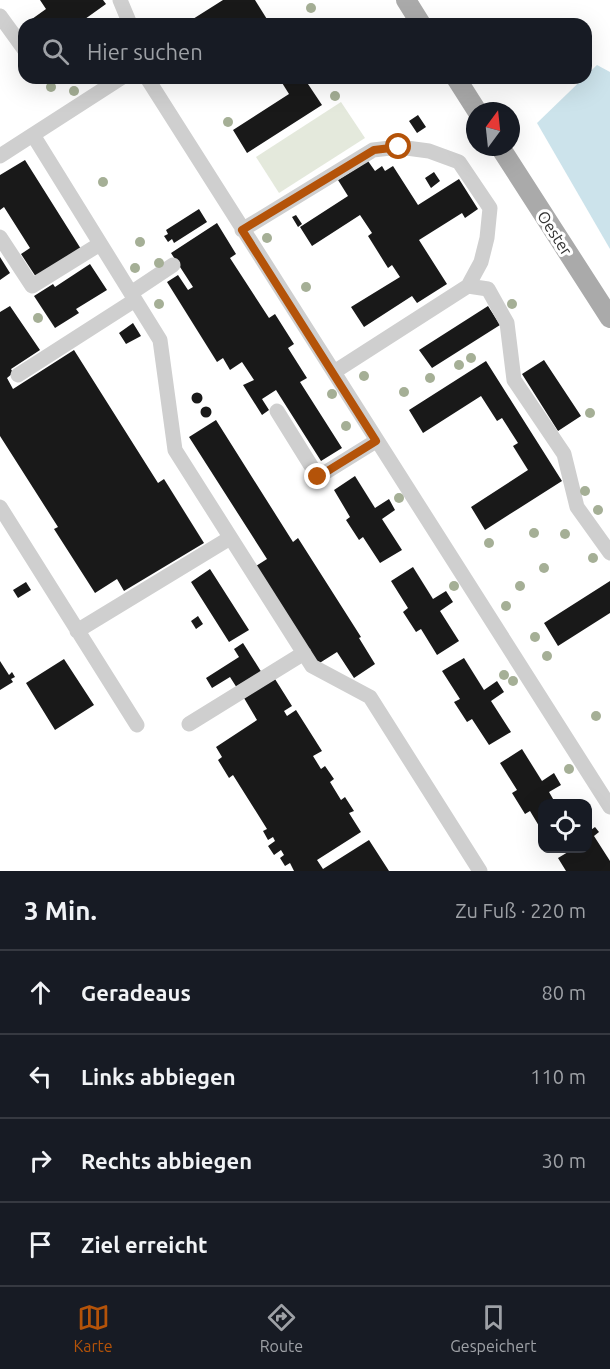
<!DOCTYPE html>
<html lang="de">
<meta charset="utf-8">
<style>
:root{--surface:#171b24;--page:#242831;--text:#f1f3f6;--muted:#9ea1a6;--line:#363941;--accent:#b45309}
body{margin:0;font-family:Ubuntu,sans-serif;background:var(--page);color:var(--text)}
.controls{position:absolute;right:18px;bottom:18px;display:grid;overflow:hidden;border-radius:12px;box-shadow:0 6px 24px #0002}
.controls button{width:54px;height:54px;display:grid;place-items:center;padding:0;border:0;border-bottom:2px solid var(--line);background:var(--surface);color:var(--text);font:30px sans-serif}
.compass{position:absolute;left:466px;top:102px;width:54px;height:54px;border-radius:50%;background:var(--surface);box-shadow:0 6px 24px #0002;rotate:15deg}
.stop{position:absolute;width:18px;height:18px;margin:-14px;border:4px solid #b45309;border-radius:50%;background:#fff}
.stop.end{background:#b45309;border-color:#fff;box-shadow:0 2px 6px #0008}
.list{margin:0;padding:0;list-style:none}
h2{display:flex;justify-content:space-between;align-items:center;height:78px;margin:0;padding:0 24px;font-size:26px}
h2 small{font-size:20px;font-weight:400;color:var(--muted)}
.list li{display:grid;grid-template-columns:39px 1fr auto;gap:18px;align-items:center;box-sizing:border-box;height:84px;padding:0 24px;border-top:2px solid var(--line)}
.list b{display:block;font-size:22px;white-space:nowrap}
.list em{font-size:20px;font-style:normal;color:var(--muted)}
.icon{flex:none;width:33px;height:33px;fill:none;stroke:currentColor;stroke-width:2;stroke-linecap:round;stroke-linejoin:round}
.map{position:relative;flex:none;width:610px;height:871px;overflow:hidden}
.search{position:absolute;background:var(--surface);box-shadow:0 6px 24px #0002;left:18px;right:18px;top:18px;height:66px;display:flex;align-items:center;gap:15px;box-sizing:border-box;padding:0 21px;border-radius:18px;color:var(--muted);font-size:22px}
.sheet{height:414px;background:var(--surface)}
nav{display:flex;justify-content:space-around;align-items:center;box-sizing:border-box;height:84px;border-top:2px solid var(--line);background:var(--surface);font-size:16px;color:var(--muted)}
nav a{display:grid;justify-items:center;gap:3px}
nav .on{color:var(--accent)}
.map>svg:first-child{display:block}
.green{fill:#e4e9dc}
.water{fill:#cce3eb}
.building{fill:#191919}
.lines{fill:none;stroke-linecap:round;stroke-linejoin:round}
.minor{stroke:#cfcfcf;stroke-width:15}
.major{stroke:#aaa;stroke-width:20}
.tree{fill:#a5af96}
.route{stroke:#b45309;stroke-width:8}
.labels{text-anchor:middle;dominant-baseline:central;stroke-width:6;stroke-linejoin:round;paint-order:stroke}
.street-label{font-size:16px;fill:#323232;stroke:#fff}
</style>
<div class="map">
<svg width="610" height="871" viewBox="0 0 610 871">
<rect width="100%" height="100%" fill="#fff"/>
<path class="green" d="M 341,102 L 365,138 L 279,193 L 256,157 Z"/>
<path class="water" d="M 597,65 L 610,72 L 610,249 L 537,123 Z"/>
<path class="building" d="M 40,0 L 103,0 L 106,4 L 78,24 L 25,24 L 46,9 Z
M 223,0 L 255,0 L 270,24 L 244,24 L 242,20 L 236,24 L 185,24 Z
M 279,78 L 304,78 L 322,105 L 247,153 L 233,130 L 289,94 Z
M 418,115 L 426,127 L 417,133 L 409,121 Z
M 25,160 L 81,249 L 36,277 L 21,254 L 30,248 L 4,207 L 0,210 L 0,175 Z
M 368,161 L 375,171 L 382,166 L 385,171 L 393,166 L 418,205 L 459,179 L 478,209 L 465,218 L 462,213 L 419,240 L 447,284 L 417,303 L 412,296 L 364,327 L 351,307 L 400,277 L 392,265 L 388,268 L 368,236 L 372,233 L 360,215 L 312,246 L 300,227 L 348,196 L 338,180 Z
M 434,172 L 440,181 L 431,188 L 425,178 Z
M 199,209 L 207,222 L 174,243 L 172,239 L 168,242 L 164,236 L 168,234 L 166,230 Z
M 296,215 L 302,224 L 298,227 L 292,217 Z
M 217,223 L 236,254 L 230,258 L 269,318 L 275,314 L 294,344 L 288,348 L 307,378 L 300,382 L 342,448 L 321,461 L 276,390 L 262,399 L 269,410 L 262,415 L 243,385 L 254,380 L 242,362 L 230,370 L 223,358 L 217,362 L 167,282 L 178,275 L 188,290 L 193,287 L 171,253 Z
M 0,257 L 10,273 L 0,280 Z
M 90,264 L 107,290 L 76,309 L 79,313 L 55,328 L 34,296 L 53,284 L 55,287 Z
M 10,306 L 40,350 L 11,369 L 13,373 L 7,378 L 13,389 L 74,350 L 158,483 L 164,479 L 204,543 L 124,591 L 117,579 L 95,593 L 54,529 L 58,527 L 0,436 L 0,312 Z
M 488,306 L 500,325 L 432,368 L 419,350 Z
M 133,323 L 141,336 L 126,344 L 119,333 Z
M 544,360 L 581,416 L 558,431 L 522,374 Z
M 486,361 L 562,481 L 485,530 L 471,507 L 528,470 L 513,446 L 518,443 L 502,418 L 497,421 L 481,396 L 423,433 L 409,410 Z
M191.5 398a5.5 5.5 0 1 1 11 0a5.5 5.5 0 1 1-11 0Z
M200.5 412a5.5 5.5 0 1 1 11 0a5.5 5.5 0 1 1-11 0Z
M 216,420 L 293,542 L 298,538 L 361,637 L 359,638 L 375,664 L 354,678 L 337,652 L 318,664 L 256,566 L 267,559 L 189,437 Z
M 355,476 L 375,508 L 389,499 L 395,510 L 382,519 L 402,550 L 380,563 L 363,537 L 359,540 L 346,520 L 350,517 L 334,490 Z
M 413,567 L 433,599 L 446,591 L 453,602 L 440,611 L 459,641 L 437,655 L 421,629 L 416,632 L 403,612 L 408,608 L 391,581 Z
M 210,569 L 249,630 L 229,642 L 191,582 Z
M 610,581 L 610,613 L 558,646 L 544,623 Z
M 26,582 L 31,590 L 18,598 L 13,590 Z
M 198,616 L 203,624 L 196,629 L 191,621 Z
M 243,643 L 262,673 L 237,688 L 230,677 L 212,688 L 206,678 L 239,657 L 234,649 Z
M 464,658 L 484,690 L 497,681 L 504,692 L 491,701 L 511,732 L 489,745 L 472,719 L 467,722 L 454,702 L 460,699 L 442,671 Z
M 64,659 L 94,705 L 55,730 L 26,683 Z
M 0,661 L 9,675 L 12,672 L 15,677 L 11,679 L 13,682 L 0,690 Z
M 275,679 L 292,706 L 284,711 L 287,716 L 296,710 L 322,751 L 313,756 L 321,769 L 325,766 L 334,779 L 330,782 L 341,800 L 345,797 L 354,811 L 349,813 L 361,832 L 317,860 L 323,869 L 369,840 L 389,871 L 294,871 L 290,863 L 285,866 L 280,858 L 284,855 L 281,850 L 274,855 L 268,846 L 275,841 L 273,837 L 268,840 L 263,831 L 267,829 L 233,775 L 229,778 L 218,760 L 222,757 L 216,747 L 257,720 L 244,698 Z
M 522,749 L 542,781 L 554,773 L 561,785 L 549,792 L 556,804 L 542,804 L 542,831 L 530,811 L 525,814 L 512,793 L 517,790 L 500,763 Z
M 595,827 L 599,832 L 594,836 L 610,861 L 610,871 L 566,871 L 558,858 L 573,849 L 588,849 L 588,832 Z"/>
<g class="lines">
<path class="minor" d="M 120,0 L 130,24
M 0,16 L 24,49
M 147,78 L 610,807
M 33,135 L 160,340 L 175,450 L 312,666 L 370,697 L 480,871
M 0,156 L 121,78
M 242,230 L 373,150 L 399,147 L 429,151 L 459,162 L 490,208 L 487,238 L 481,262 L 468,286 L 334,372
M 0,237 L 32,286 L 100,244
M 468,286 L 488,289 L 507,323 L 514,380 L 564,454 L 577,507 L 610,553
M 131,293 L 173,265
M 18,375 L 135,300
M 277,411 L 318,477 L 376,441
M 0,507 L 137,725
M 77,631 L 230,538
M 189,724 L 304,653"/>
<path class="major" d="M 406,0 L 421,24
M 456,78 L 477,111
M 500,147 L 610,318"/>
</g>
<g class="tree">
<circle cx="311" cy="8" r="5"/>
<circle cx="51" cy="87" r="5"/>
<circle cx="74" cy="91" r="5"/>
<circle cx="335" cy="96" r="5"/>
<circle cx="228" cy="122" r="5"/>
<circle cx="103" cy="182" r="5"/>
<circle cx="267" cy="238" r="5"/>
<circle cx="140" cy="242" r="5"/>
<circle cx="159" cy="263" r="5"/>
<circle cx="135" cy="268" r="5"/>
<circle cx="306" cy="287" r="5"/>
<circle cx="159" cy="304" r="5"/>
<circle cx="512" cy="304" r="5"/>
<circle cx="38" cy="318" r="5"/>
<circle cx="471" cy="358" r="5"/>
<circle cx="459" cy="365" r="5"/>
<circle cx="364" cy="376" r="5"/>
<circle cx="430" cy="378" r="5"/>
<circle cx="404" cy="392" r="5"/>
<circle cx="332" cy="394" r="5"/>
<circle cx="590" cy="413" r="5"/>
<circle cx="346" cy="426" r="5"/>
<circle cx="585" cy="491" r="5"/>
<circle cx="399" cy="498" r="5"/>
<circle cx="598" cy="510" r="5"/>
<circle cx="534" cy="533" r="5"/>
<circle cx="565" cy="534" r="5"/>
<circle cx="489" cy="543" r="5"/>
<circle cx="593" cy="558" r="5"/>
<circle cx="544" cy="568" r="5"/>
<circle cx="454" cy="586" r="5"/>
<circle cx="520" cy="586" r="5"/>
<circle cx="506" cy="606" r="5"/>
<circle cx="535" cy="637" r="5"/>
<circle cx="547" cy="656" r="5"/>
<circle cx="504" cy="675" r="5"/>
<circle cx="513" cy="681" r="5"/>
<circle cx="596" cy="716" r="5"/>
<circle cx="569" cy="769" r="5"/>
</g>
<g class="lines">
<path class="route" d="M 318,477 L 376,441 L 242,230 L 374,150 L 399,147"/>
</g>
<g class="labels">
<g class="street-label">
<text transform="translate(555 233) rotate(57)">Oester</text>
</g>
</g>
</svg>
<div class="controls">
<button><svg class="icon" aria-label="locate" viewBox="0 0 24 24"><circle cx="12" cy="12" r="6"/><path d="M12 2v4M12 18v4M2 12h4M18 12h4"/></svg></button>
</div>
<svg class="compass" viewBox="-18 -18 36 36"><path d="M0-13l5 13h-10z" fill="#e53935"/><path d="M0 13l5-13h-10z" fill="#9ea1a6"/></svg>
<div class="stop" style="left:399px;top:147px"></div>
<div class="stop end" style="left:318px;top:477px"></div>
<div class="search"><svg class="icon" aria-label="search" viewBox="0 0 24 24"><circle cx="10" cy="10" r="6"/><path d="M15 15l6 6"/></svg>Hier suchen</div>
</div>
<section class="sheet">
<h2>3 Min.<small>Zu Fuß · 220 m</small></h2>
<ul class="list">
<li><svg class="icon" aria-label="ahead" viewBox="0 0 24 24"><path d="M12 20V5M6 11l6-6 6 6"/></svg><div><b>Geradeaus</b></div><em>80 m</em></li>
<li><svg class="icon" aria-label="left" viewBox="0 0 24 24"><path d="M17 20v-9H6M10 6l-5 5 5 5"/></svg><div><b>Links abbiegen</b></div><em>110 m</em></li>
<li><svg class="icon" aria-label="right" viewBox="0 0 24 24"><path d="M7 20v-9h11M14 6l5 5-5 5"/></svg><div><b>Rechts abbiegen</b></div><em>30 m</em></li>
<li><svg class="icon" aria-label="arrive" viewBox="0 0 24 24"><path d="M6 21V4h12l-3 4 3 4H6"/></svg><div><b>Ziel erreicht</b></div></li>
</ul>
</section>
<nav>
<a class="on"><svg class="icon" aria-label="map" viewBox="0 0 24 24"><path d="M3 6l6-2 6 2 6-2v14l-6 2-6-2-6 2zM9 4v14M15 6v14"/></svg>Karte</a>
<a><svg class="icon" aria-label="directions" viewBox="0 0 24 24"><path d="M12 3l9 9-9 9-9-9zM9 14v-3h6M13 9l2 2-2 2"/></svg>Route</a>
<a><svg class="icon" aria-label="saved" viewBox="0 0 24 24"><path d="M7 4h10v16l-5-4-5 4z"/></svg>Gespeichert</a>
</nav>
